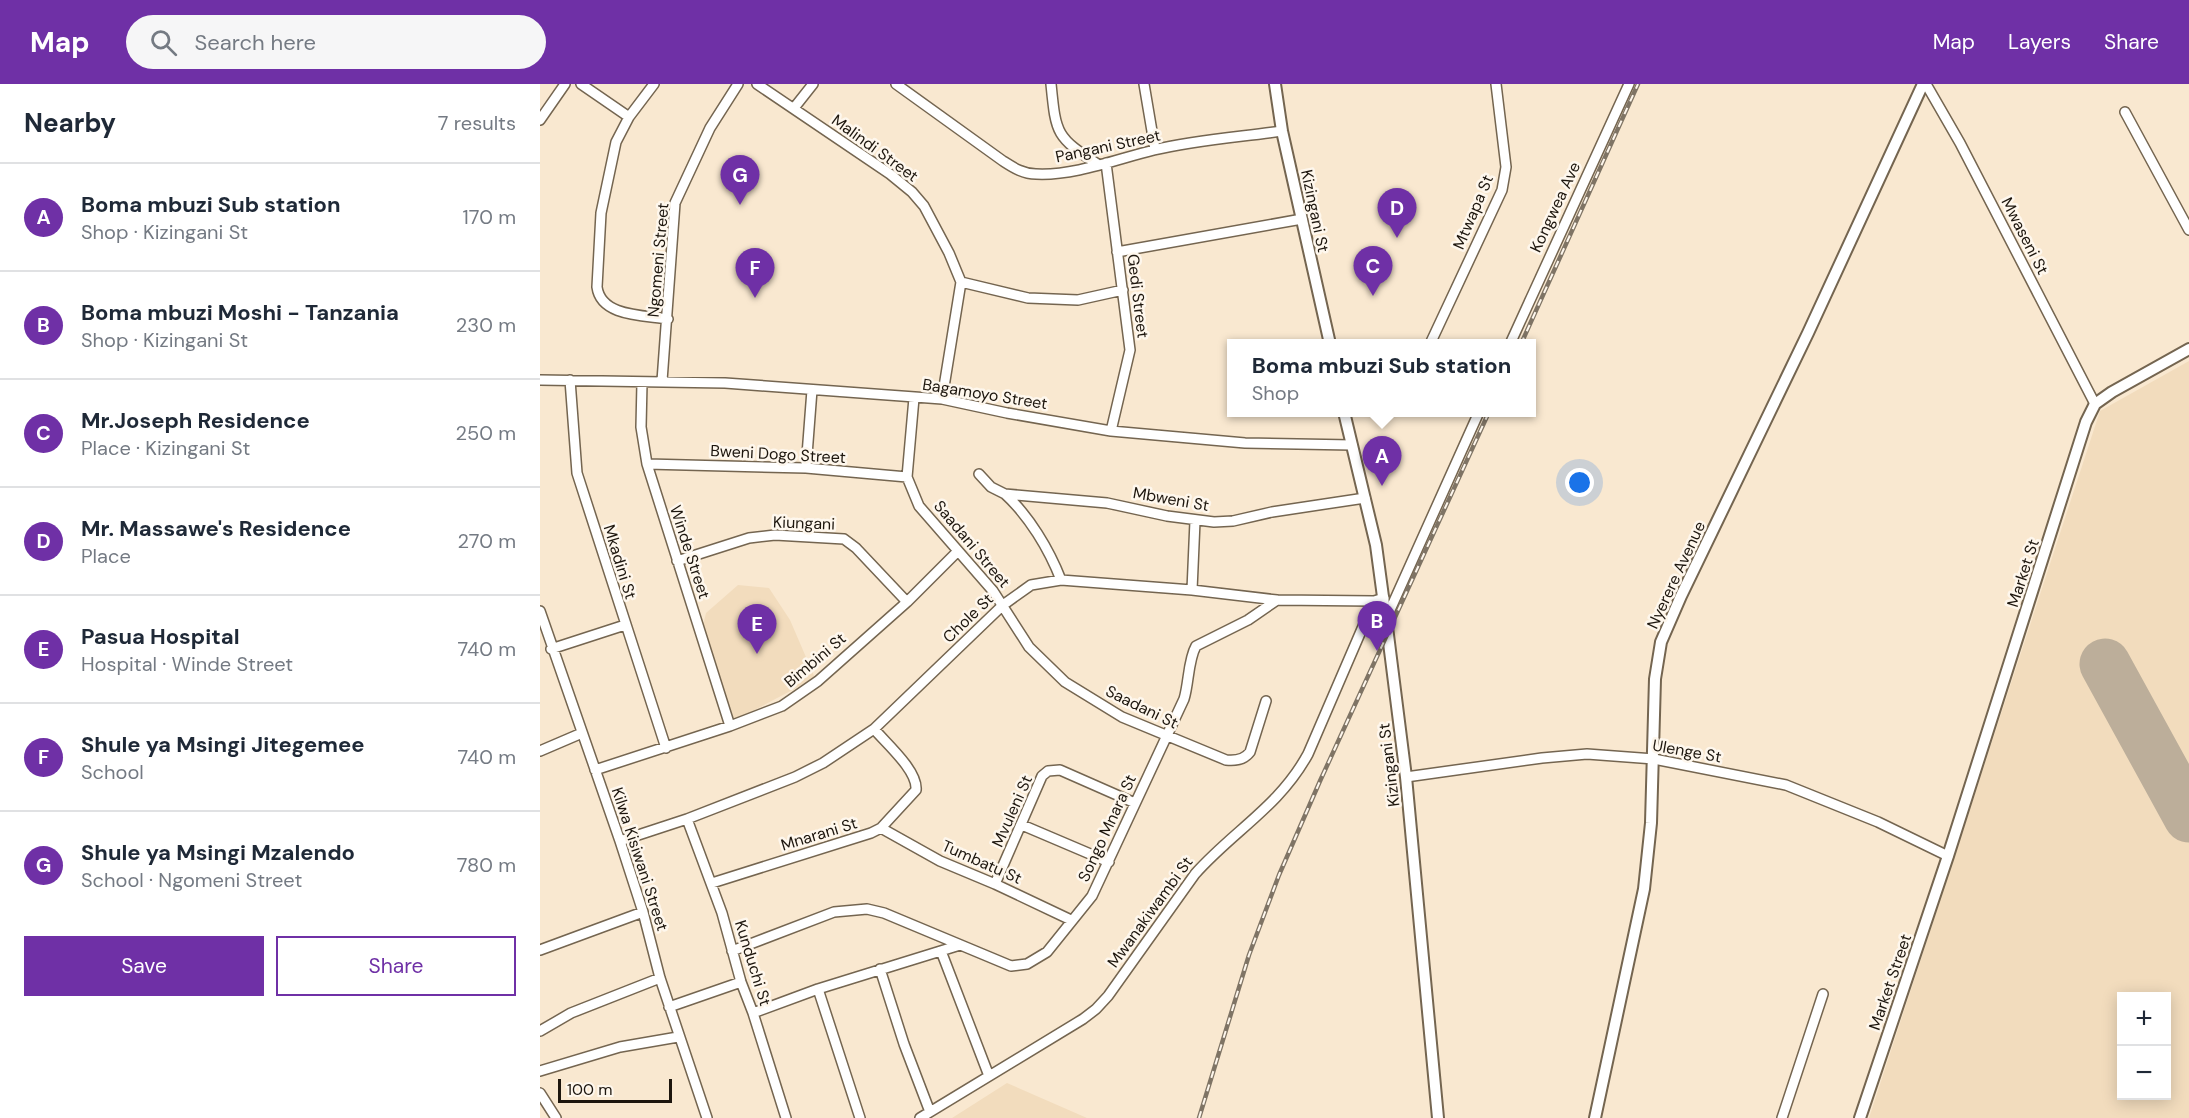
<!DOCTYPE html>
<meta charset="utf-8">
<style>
:root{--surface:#fff;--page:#f6f6f7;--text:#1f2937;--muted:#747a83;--line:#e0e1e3;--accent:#6f30a6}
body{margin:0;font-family:"DM Sans",sans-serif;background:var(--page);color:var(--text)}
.controls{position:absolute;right:18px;bottom:18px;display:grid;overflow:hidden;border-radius:0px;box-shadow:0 3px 15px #0003}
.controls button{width:54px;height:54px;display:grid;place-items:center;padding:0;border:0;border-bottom:2px solid var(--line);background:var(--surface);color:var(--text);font:30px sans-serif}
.scale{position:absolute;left:18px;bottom:15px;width:114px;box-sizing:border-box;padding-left:6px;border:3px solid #1d160e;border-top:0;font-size:16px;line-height:21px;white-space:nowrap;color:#1d160e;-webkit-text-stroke:4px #fef7ed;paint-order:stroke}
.you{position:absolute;left:1040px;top:399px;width:21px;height:21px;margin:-15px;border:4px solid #fff;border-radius:50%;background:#1a73e8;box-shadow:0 0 0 9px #1a73e833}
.badge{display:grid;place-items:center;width:39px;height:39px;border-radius:50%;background:var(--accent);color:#fff;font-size:20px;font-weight:700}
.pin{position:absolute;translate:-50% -50px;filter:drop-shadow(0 2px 3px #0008)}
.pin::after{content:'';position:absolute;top:32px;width:21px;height:18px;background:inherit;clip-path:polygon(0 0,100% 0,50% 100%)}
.popup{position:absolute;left:687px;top:255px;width:309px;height:78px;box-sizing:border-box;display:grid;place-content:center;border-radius:0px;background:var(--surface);filter:drop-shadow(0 2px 4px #0005);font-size:20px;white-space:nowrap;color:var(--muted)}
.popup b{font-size:22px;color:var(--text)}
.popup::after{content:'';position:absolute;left:50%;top:100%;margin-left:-12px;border:12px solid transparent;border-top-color:var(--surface)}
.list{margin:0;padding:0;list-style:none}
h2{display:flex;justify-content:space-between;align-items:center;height:78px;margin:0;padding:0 24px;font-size:26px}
h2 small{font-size:20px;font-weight:400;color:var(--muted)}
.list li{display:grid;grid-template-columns:39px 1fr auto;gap:18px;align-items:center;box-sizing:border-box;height:108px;padding:0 24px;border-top:2px solid var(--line)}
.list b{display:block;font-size:22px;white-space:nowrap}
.list p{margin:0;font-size:20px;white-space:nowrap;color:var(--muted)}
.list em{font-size:20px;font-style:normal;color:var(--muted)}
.actions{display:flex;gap:12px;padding:18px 24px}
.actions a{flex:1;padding:14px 0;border:2px solid var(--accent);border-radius:0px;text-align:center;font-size:21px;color:var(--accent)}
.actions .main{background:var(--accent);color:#fff}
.icon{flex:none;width:33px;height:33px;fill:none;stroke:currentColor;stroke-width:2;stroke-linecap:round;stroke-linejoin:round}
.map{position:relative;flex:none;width:1649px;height:1034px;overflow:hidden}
header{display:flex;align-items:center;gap:36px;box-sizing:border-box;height:84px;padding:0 30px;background:var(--accent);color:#fff}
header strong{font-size:28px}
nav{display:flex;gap:33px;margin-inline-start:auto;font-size:21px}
.search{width:420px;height:54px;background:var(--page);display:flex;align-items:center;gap:15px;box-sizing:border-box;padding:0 21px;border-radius:33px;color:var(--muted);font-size:22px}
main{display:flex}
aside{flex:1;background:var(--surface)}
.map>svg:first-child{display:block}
.built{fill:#f2dcbd;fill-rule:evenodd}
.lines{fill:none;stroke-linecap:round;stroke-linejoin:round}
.runway{stroke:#bcae9a;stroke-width:51}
.minor-casing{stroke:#746550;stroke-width:12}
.tertiary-casing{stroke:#746550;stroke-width:14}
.minor{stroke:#fff;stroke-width:9}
.tertiary{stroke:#fff;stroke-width:10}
.rail-casing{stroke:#7f7465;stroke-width:4.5}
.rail{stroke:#fef7ed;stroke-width:2;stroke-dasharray:7;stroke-linecap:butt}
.labels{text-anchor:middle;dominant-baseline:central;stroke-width:5;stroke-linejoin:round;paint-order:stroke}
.street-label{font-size:16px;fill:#1d160e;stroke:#fef7ed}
</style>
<header>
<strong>Map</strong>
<div class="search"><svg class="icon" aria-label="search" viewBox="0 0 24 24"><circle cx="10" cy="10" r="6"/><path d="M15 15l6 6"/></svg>Search here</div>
<nav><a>Map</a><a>Layers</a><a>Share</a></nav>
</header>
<main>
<aside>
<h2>Nearby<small>7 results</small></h2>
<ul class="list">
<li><span class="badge">A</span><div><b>Boma mbuzi Sub station</b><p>Shop · Kizingani St</p></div><em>170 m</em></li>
<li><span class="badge">B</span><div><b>Boma mbuzi Moshi - Tanzania</b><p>Shop · Kizingani St</p></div><em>230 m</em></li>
<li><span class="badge">C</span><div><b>Mr.Joseph Residence</b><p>Place · Kizingani St</p></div><em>250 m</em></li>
<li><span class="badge">D</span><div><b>Mr. Massawe's Residence</b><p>Place</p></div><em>270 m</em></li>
<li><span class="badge">E</span><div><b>Pasua Hospital</b><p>Hospital · Winde Street</p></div><em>740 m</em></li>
<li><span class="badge">F</span><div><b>Shule ya Msingi Jitegemee</b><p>School</p></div><em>740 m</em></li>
<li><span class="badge">G</span><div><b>Shule ya Msingi Mzalendo</b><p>School · Ngomeni Street</p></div><em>780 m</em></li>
</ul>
<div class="actions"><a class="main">Save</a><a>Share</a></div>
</aside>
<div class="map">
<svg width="1649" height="1034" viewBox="0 0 1649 1034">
<rect width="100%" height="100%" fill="#f9e8d0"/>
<path class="built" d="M 1649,277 L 1649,1034 L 1329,1034 L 1560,327 ZM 1626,912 L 1626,1012 L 1582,1012 L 1582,912 Z
M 198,501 L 229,504 L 250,536 L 275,594 L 192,638 L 162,545 L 166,529 Z
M 467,999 L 547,1034 L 412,1034 Z"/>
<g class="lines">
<path class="runway" d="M 1565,580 L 1649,733"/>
<g class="minor-casing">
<path id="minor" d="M 41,0 L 89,33
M 114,0 L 89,33 L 76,58 L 61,129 L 57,203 C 61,233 104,231 128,235
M 217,0 L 350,90 L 372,108 L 384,122 L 409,169 L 421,198 L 402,315
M 356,0 L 463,77 C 474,84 483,90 496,90 C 534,92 577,75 614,66 C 655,56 700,53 742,47
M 511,0 C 516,51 516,53 559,81
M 604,0 L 615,65
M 1386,0 L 1420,59 L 1555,320
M 254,24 L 273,0
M 1585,28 L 1649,146
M 0,36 L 25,0
M 566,79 L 590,266 L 571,347
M 577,168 L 762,135
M 421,198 L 488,214 L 538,216 L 583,206
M 890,260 L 962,106 L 966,83 L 956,0
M 970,260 L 1089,0
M 0,296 L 185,299 L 402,315 L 467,329 L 571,347 L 705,359 L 812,361
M 30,296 L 37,389 L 126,664
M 122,297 L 135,119 L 170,44 L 198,0
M 102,299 L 101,343 L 107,380 L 190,642
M 374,314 L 367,393 L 379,422 L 453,507 L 489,563 L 525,598 L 582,633 L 686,676 C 695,677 704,676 710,668 L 726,617
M 107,380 L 266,384 L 367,393
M 266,384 L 272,306
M 439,390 L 451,403 L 465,410 L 567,419 L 627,432 L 674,438 L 693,437 L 732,428 L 825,414
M 465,410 C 489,432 509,465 521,496
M 137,477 L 209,454 L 235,451 L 304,455 L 316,464 L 367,518
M 652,506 L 655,437
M 0,527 L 80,757 L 103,828 L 120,894 L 167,1034
M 846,535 L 939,328
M 11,565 L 85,541
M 0,667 L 42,649
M 55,686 L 190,642 L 242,622 L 278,597 L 367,518 L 418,467
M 866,693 L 1002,674 L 1047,670 L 1114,675 L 1246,701 L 1338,738 L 1408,772
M 147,735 L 182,829 L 201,898 L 213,929 L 246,1034
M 482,741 L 569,778
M 341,744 L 400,777 L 455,800 L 531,836
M 80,757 L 147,735 L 255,693 L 283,679 L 334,645 L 463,521 L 491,501 L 521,496 L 652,506 L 737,516 L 834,517 L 844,514
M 172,799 L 331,749 L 341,744 L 376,706 C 378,687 347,660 334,645
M 455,800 L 502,692 L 508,687 L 520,686 L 595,719
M 0,866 L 103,828
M 192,867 L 294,828 L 327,825 L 344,829 L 471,882 L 487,880 L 507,868 L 552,812 L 644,615 C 649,599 648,576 656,562 L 708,536 L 737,516
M 401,867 L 449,992
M 340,885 L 364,960 L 390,1028
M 278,905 L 320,1034
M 129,923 L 201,898
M 213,929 L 278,905 L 420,861
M 0,947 L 31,929 L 120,894
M 0,987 L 80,963 L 138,953
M 0,1009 L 16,1034
M 380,1034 L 543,935 L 556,925 L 568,912 L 655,790 C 693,747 739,723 768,670 L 834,517
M 1242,1034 L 1283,910"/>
</g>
<g class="tertiary-casing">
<path id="tertiary" d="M 735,0 L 742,47 L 790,260
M 804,328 L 836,461 L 846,535 L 866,693 L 898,1034
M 1055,1034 L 1104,805 L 1111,739 L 1115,595 L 1121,558 L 1141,512 L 1268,249 L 1383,0
M 1320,1034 L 1408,772 L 1546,338 L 1555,320 L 1572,308 L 1649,265"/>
</g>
<use href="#minor" class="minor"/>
<use href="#tertiary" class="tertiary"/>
<g class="rail-casing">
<path id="rail" d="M 981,260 L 1098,0
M 659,1034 L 709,871 L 739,791 L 780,697 L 949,328"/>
</g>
<use href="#rail" class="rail"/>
</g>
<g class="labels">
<g class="street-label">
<text transform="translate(568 62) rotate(-12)">Pangani Street</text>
<text transform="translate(335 64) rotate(36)">Malindi Street</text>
<text transform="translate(1015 123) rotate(-65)">Kongwea Ave</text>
<text transform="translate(775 127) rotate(78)">Kizingani St</text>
<text transform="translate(933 128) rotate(-67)">Mtwapa St</text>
<text transform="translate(1485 152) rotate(63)">Mwaseni St</text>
<text transform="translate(118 176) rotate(-85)">Ngomeni Street</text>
<text transform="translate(598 212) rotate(83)">Gedi Street</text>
<text transform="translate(445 310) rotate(9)">Bagamoyo Street</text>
<text transform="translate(238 370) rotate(3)">Bweni Dogo Street</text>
<text transform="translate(631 415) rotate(10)">Mbweni St</text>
<text transform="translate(264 439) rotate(2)">Kiungani</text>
<text transform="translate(432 460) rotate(50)">Saadani Street</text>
<text transform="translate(150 468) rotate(72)">Winde Street</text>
<text transform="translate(80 478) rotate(73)">Mkadini St</text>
<text transform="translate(1483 489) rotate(-72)">Market St</text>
<text transform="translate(1136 491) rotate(-65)">Nyerere Avenue</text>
<text transform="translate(428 534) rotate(-44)">Chole St</text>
<text transform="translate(275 576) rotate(-40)">Bimbini St</text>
<text transform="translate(602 623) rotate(26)">Saadani St</text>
<text transform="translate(1147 667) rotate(10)">Ulenge St</text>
<text transform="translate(849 681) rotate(-97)">Kizingani St</text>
<text transform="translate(472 727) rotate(-66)">Mvuleni St</text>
<text transform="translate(567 744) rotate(-65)">Songo Mnara St</text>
<text transform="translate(279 750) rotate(-17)">Mnarani St</text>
<text transform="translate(100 775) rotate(72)">Kilwa Kisiwani Street</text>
<text transform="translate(442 778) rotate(24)">Tumbatu St</text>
<text transform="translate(610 828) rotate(-54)">Mwanakiwambi St</text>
<text transform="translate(213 879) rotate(73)">Kunduchi St</text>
<text transform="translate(1350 898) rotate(-71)">Market Street</text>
</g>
</g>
</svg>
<div class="controls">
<button>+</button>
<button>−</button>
</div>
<div class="scale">100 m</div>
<div class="you"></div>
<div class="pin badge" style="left:842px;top:402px">A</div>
<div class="popup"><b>Boma mbuzi Sub station</b>Shop</div>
<div class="pin badge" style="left:837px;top:567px">B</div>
<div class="pin badge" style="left:833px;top:212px">C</div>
<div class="pin badge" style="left:857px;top:154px">D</div>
<div class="pin badge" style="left:217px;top:570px">E</div>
<div class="pin badge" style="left:215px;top:214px">F</div>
<div class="pin badge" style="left:200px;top:121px">G</div>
</div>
</main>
